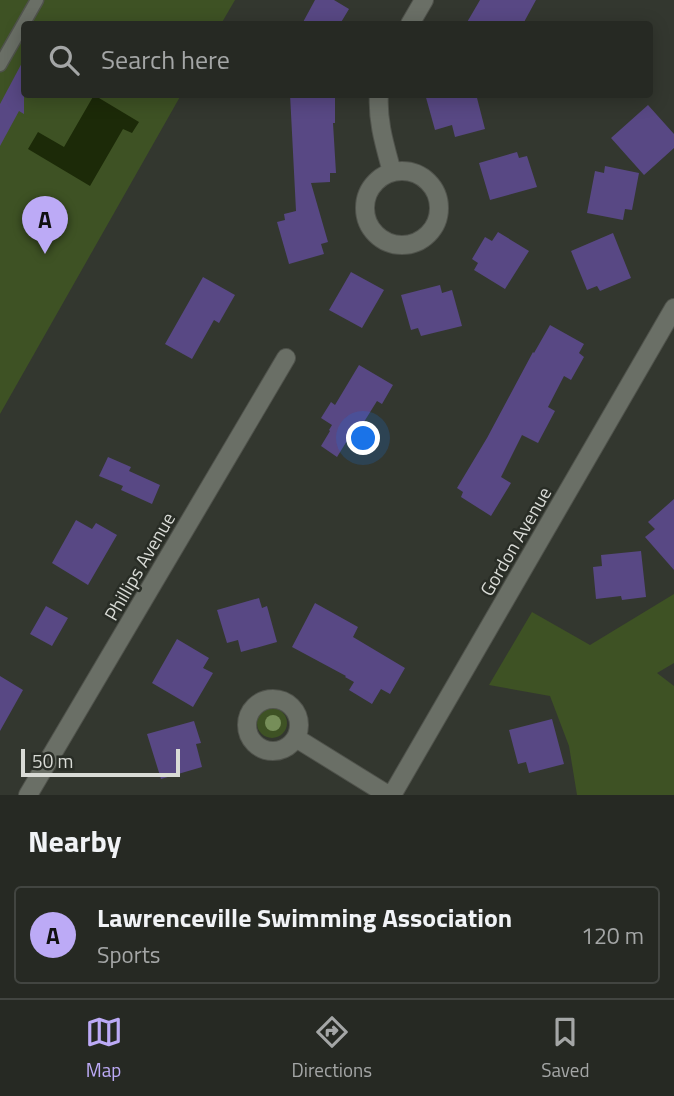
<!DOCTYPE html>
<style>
:root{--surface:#262923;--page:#323530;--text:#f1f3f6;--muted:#a4a6a6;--line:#424541;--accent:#bcaaf6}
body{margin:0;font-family:"Titillium Web",sans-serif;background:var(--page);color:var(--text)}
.scale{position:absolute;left:21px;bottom:18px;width:159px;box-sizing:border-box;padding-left:7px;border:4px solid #d9dbd6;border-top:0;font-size:19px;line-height:24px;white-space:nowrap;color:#d9dbd6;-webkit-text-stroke:5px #292d26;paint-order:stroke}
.you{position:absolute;left:364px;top:439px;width:24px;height:24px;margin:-18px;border:5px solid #fff;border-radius:50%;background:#1a73e8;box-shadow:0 0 0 10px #1a73e833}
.badge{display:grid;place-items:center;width:46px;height:46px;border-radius:50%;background:var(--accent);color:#111;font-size:23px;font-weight:700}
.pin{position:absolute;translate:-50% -58px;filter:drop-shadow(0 2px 4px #0008)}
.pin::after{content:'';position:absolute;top:37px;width:24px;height:21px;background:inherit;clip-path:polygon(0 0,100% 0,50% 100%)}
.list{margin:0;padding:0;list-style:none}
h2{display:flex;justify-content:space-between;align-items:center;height:91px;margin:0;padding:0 28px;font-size:30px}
h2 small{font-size:23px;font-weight:400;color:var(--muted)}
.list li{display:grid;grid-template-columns:46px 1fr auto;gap:21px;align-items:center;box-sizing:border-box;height:98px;margin:0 14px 14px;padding:0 14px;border:2px solid var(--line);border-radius:7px}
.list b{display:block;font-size:26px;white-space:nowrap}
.list p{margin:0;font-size:23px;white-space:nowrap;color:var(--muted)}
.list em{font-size:23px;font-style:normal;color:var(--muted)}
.icon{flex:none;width:38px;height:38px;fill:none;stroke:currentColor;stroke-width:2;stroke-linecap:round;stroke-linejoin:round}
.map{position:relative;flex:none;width:674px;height:795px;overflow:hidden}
.search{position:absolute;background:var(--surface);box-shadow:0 4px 18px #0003;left:21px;right:21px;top:21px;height:77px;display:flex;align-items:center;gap:18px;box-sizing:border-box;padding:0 24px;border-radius:7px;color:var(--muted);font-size:26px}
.sheet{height:203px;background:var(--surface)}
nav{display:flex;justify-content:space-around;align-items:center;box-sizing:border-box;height:98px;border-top:2px solid var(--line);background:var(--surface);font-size:19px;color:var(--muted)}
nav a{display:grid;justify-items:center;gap:4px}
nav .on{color:var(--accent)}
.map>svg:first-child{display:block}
.green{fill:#3e5224}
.water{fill:#1c2a08}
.building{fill:#584884}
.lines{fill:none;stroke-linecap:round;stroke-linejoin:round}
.lane-casing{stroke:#50534c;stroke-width:15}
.street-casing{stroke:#50534c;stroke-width:20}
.lane{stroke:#6a6f66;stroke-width:12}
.street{stroke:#6a6f66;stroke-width:18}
.tree{fill:#768e59}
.labels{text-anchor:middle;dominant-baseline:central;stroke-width:5;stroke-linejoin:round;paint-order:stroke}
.street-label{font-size:19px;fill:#d9dbd6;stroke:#292d26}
</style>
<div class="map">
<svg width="674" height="795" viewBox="0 0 674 795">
<rect width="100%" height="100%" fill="#33372f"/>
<path class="green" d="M 0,0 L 235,0 L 221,24 L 24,24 L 24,94 L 181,95 L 0,414 Z
M 674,594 L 674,663 L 657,673 L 674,686 L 674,795 L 577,795 L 569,746 L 550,696 L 489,685 L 532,612 L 590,645 Z
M257 723a15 15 0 1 1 30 0a15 15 0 1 1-30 0Z"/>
<path class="water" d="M 94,95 L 139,122 L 132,133 L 123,129 L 90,186 L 28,149 L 38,132 L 64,147 Z"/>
<path class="building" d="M 315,0 L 334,0 L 349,9 L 340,24 L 302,24 Z
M 480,0 L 536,0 L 523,24 L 466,24 Z
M 24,59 L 24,114 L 19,111 L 0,146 L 0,104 Z
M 290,94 L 335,94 L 335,123 L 333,123 L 336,173 L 330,173 L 330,182 L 311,183 L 328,242 L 321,244 L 324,254 L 289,264 L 277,222 L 285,220 L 284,214 L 296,211 Z
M 425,94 L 476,94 L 485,129 L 455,137 L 452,125 L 435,130 Z
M 648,105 L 674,134 L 674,148 L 644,175 L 611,138 Z
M 517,152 L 519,158 L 527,156 L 537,187 L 490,200 L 479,163 Z
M 605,166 L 639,173 L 632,210 L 625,209 L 623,220 L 587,213 L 595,171 L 604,173 Z
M 498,232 L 529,251 L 505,289 L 474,270 L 478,263 L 472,259 L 485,237 L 492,241 Z
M 613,233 L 631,278 L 600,291 L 597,286 L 587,290 L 571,251 Z
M 351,272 L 384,290 L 362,328 L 329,310 Z
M 203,277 L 235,295 L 219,323 L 214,320 L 192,359 L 165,344 Z
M 440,285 L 442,293 L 452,290 L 462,326 L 421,336 L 418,328 L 411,330 L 401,295 Z
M 550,325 L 584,344 L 579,353 L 584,357 L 571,380 L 564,376 L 548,407 L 555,411 L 538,443 L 522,435 L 501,477 L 511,483 L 491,516 L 461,497 L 463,492 L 457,488 L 487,438 L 533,352 L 534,353 Z
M 359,365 L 393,385 L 382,404 L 377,401 L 354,438 L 350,436 L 337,457 L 321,446 L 330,431 L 329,430 L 332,425 L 321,418 L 331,402 L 335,405 Z
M 108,457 L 131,467 L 129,471 L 160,485 L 152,504 L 121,490 L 123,486 L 99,476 Z
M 674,499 L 674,570 L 645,537 L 655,529 L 648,522 Z
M 76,520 L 92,529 L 96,523 L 117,535 L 88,585 L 52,563 Z
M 641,551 L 646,597 L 622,600 L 621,596 L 596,599 L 593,567 L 602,566 L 601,555 Z
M 259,598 L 262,608 L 267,606 L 277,642 L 241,652 L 238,640 L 227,643 L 217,610 Z
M 315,603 L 358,627 L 353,637 L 405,668 L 390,694 L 381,689 L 372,704 L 349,690 L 354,682 L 345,677 L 346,676 L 292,647 Z
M 46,606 L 68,618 L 52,646 L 30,634 Z
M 177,639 L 209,658 L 203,668 L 213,673 L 193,707 L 152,683 Z
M 0,676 L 23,690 L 0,731 Z
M 552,719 L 564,764 L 529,773 L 526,762 L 518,764 L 509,730 Z
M 194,721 L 201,743 L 196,744 L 202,767 L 161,779 L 147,734 Z"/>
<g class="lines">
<g class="lane-casing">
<path id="lane" d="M 0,65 L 37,0"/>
</g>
<g class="street-casing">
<path id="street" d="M 410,24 L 424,0
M 379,94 C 377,121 385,146 392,172
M365 208a37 37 0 1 1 74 0a37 37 0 1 1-74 0Z
M247 725a26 26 0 1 1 52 0a26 26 0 1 1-52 0Z
M 296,738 L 388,795
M 28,795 L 286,358
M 392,795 L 674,308"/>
</g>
<use href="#lane" class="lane"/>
<use href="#street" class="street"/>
</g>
<circle class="tree" cx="273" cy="723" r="8"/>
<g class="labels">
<g class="street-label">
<text transform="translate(515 541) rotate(-60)">Gordon Avenue</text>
<text transform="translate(139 566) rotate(-60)">Phillips Avenue</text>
</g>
</g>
</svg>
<div class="scale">50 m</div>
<div class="you"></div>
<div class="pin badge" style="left:45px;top:254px">A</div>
<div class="search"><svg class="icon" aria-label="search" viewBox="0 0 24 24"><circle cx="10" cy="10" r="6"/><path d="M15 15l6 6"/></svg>Search here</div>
</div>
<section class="sheet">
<h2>Nearby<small></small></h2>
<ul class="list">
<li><span class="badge">A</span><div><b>Lawrenceville Swimming Association</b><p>Sports</p></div><em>120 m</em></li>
</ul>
</section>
<nav>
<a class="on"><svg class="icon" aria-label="map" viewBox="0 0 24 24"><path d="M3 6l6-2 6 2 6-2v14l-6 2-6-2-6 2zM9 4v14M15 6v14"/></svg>Map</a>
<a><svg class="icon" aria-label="directions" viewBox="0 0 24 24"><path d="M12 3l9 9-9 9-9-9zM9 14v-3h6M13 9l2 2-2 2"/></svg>Directions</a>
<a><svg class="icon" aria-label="saved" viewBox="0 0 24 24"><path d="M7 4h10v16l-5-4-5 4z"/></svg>Saved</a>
</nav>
